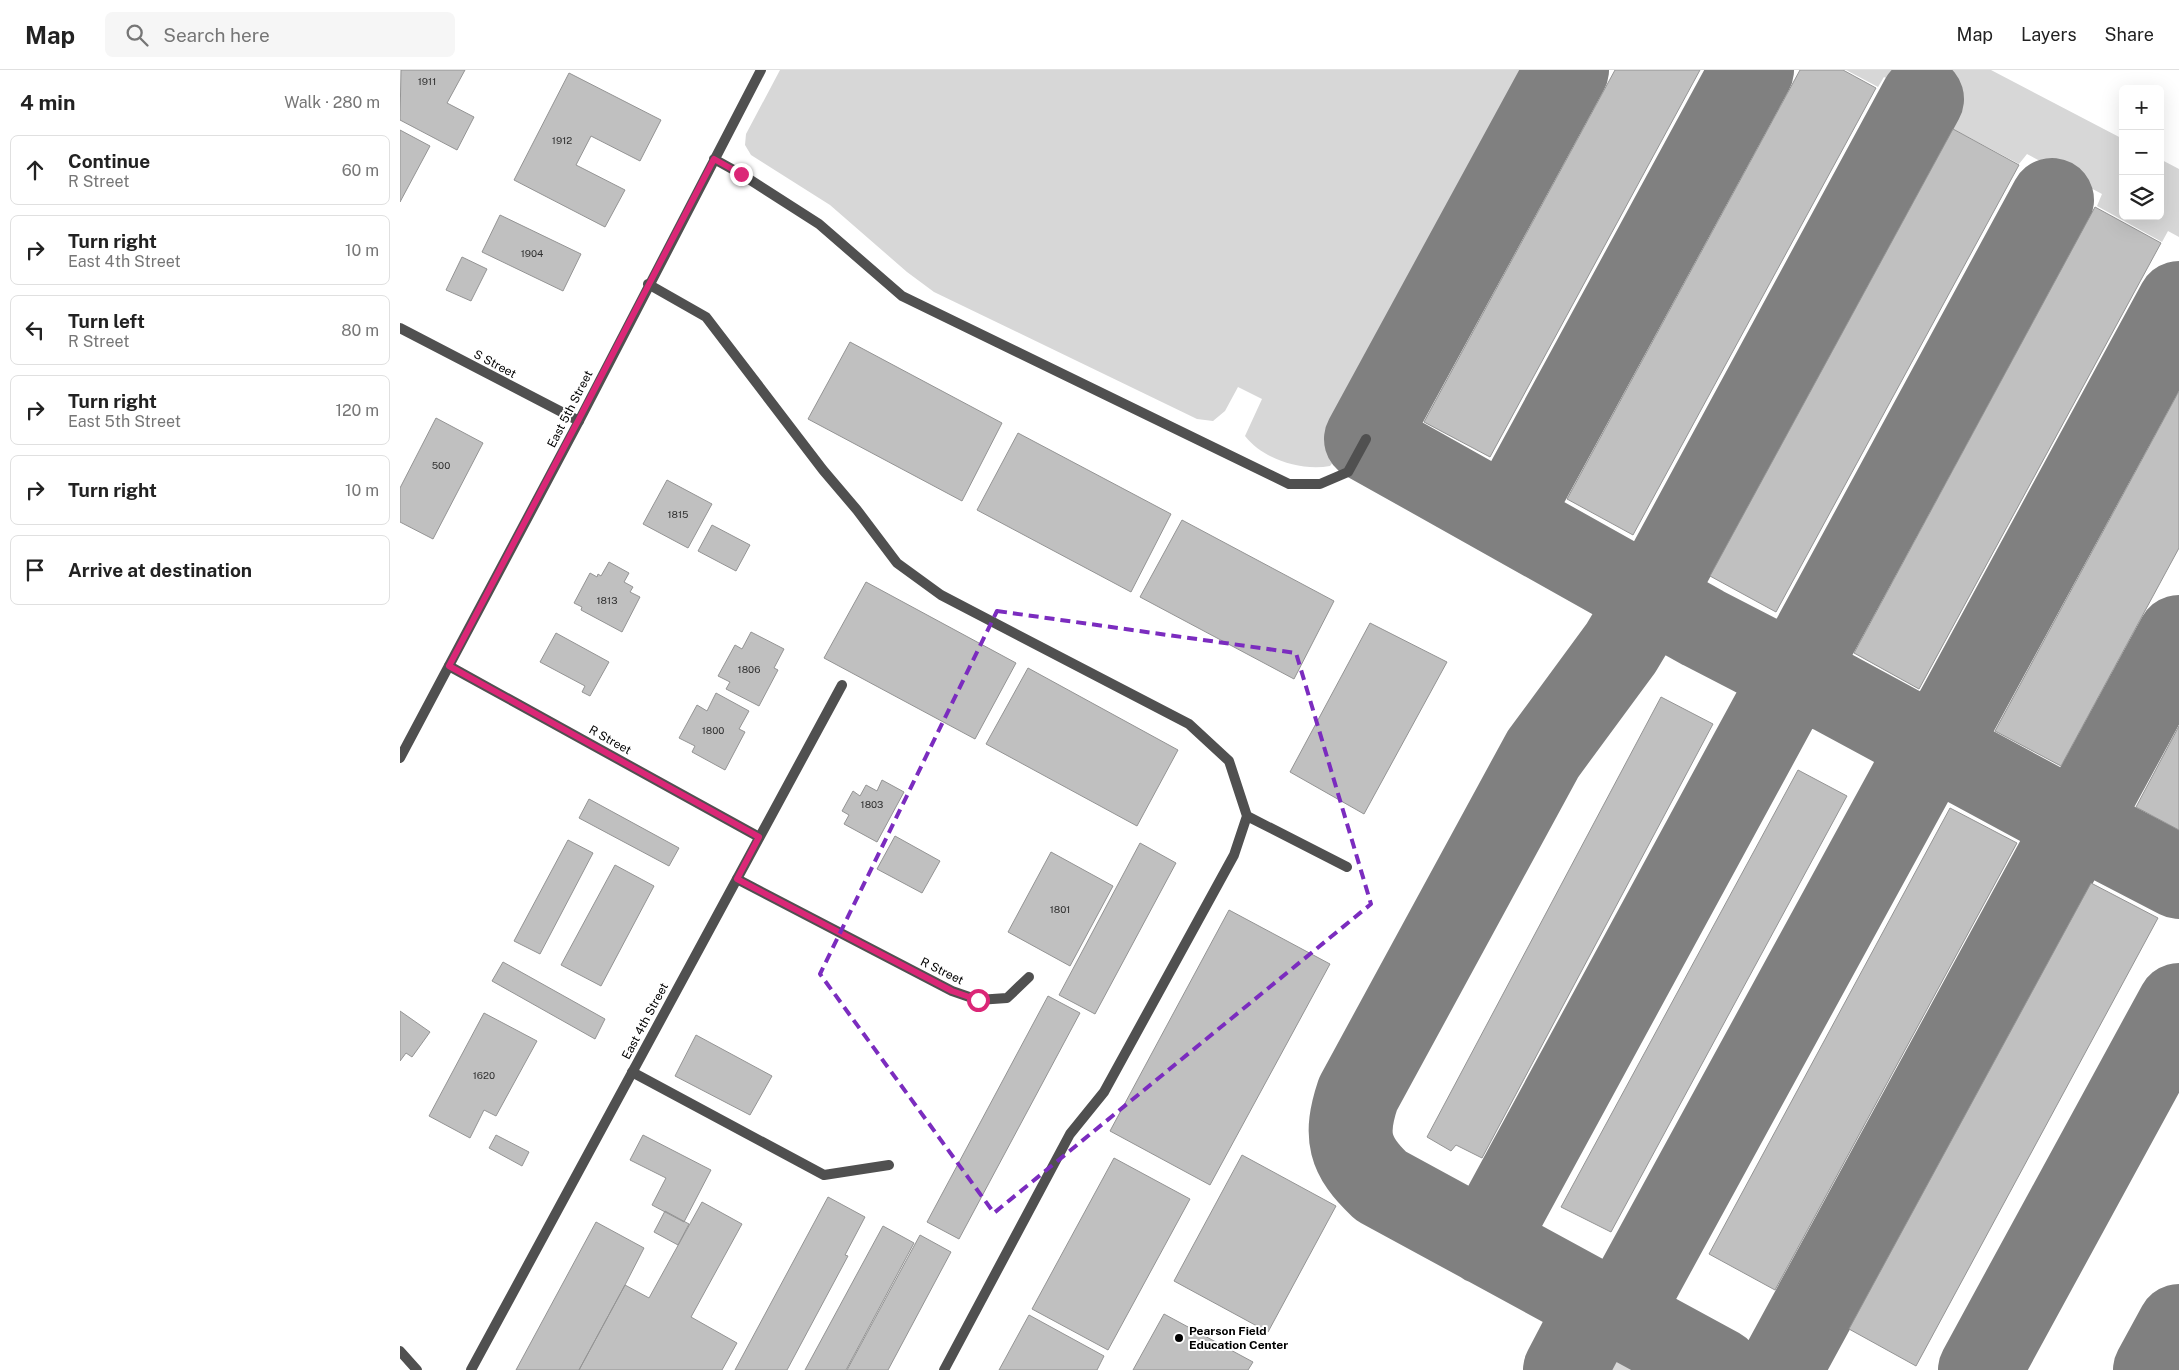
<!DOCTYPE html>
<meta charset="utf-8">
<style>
:root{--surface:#fff;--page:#f6f6f6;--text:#222;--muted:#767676;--line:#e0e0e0}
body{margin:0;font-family:"Public Sans",sans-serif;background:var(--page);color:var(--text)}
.controls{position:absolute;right:15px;top:15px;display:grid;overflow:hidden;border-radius:8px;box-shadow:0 5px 20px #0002}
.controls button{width:45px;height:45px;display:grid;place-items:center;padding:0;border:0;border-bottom:1px solid var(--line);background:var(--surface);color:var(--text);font:25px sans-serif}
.stop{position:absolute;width:15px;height:15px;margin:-11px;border:4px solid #db2777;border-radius:50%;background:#fff}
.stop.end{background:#db2777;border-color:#fff;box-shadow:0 1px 5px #0008}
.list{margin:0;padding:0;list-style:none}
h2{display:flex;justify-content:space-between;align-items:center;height:65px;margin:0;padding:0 20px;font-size:21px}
h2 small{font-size:16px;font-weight:400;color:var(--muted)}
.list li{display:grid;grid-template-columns:32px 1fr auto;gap:15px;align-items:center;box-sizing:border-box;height:70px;margin:0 10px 10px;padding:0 10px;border:1px solid var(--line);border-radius:8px}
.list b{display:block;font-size:19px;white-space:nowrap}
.list p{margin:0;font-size:16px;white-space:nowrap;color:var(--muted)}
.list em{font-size:16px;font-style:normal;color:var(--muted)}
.icon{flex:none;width:28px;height:28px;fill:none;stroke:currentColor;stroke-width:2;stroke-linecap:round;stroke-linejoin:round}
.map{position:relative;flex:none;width:1779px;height:1300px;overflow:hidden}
header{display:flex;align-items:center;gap:30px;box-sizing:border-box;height:70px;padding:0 25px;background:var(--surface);border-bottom:1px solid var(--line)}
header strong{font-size:24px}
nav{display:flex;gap:28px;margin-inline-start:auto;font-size:18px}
.search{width:350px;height:45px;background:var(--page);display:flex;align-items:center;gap:12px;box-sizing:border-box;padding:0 18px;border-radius:8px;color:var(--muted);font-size:19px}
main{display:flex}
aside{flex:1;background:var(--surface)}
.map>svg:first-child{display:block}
.green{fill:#d7d7d7}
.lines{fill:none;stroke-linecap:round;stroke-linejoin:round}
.taxiway{stroke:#808080;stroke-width:84}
.building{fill:#c0c0c0;stroke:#949494}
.service{stroke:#505050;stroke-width:10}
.minor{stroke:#505050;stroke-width:10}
.tertiary{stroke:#505050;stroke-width:10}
.route{stroke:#db2777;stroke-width:6}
.marked{fill:none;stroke:#7b2cbf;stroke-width:4;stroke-dasharray:10 6;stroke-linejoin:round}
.poi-dot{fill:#000;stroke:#fff;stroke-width:2}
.labels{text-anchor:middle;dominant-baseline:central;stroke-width:4;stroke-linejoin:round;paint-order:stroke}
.number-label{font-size:10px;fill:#303030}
.street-label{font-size:12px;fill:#000;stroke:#fff}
.poi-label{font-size:12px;font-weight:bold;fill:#000;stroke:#fff;text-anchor:start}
</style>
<header>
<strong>Map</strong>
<div class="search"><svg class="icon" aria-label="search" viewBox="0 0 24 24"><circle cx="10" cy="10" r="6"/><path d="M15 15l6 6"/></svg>Search here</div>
<nav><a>Map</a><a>Layers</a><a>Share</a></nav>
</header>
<main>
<aside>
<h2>4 min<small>Walk · 280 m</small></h2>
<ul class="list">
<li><svg class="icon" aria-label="ahead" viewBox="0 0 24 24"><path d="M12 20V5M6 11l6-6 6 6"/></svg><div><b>Continue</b><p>R Street</p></div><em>60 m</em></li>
<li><svg class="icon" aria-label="right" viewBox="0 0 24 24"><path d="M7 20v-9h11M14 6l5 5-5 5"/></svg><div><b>Turn right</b><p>East 4th Street</p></div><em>10 m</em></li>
<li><svg class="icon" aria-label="left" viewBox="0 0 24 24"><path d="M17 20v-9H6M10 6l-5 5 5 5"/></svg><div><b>Turn left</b><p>R Street</p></div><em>80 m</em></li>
<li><svg class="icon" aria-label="right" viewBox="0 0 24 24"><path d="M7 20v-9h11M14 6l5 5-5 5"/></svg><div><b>Turn right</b><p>East 5th Street</p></div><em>120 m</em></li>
<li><svg class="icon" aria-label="right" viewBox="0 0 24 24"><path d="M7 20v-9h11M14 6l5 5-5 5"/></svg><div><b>Turn right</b></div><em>10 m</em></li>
<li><svg class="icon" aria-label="arrive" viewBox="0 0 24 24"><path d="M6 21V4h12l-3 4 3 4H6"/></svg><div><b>Arrive at destination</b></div></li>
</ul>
</aside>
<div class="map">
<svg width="1779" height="1300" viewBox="0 0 1779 1300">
<rect width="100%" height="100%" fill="#fff"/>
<path class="green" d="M 380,0 L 1148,0 L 942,381 L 930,396 C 901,401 864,390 845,366 L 862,329 L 838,317 L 825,341 L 813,351 L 797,349 L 534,222 L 507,202 L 430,135 L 351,85 L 345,75 L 346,64 Z
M 1446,0 L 1591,0 L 1723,69 L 1723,146 L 1760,146 L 1760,89 L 1779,99 L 1779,167 L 1768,161 L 1762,172 L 1697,136 L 1702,124 L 1627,84 L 1619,94 L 1553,59 L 1556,44 L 1484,7 L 1478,17 Z
M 1208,1284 L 1223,1285 L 1250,1300 L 1187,1300 L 1192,1292 Z"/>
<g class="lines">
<path class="taxiway" d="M 1167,0 L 966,369 L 1303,558 L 1394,605 L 1433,622 L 1677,754 L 1779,807
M 1108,448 L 1352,0
M 1085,1173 L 1652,130
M 1219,1246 L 1511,712 L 1557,641 L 1779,233
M 1165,1300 L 1199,1235
M 1319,1300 L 981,1116 C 949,1086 944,1066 958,1024 L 1143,684 L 1221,578 L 1251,528 L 1522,29
M 1380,1300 L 1779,567
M 1580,1300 L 1779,935
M 1755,1300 L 1779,1256"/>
</g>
<path class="building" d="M 1,0 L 65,0 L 47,33 L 74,47 L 57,80 L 0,50 Z
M 1215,0 L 1300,0 L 1090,387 L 1024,352 Z
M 1400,0 L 1443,0 L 1476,18 L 1233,465 L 1167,429 Z
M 169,3 L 261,50 L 240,91 L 191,66 L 176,95 L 225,120 L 205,157 L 114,110 Z
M 1553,59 L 1619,95 L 1376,542 L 1310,506 Z
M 0,60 L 30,76 L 0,132 Z
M 1695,137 L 1761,173 L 1519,619 L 1454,583 Z
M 100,145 L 181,184 L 163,221 L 82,182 Z
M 62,187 L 87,199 L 71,231 L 46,220 Z
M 450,272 L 602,353 L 562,431 L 408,349 Z
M 1779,321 L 1779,478 L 1661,696 L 1595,661 Z
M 36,348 L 83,373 L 33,469 L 0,452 L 0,418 Z
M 618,363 L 771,444 L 731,522 L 577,440 Z
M 267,410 L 312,434 L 288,478 L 243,454 Z
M 782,450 L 934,531 L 894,609 L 740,527 Z
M 312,455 L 350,475 L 336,501 L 298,481 Z
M 209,492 L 229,503 L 224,512 L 233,517 L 230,522 L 240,527 L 222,562 L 181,540 L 182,537 L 174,533 L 190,503 L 197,507 L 198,504 L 201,506 Z
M 466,512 L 616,593 L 575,669 L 424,588 Z
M 970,553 L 1047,592 L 964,744 L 890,702 Z
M 351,562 L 384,579 L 374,598 L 378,600 L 359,636 L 326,619 L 330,612 L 318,606 L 335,575 L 342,579 Z
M 156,563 L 209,592 L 190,626 L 182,622 L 185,616 L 140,592 Z
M 628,598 L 778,680 L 737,756 L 586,674 Z
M 316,623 L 349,641 L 339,659 L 345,662 L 325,700 L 292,682 L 295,676 L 279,668 L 297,635 L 307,641 Z
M 1261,627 L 1313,654 L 1082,1088 L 1056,1075 L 1051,1081 L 1027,1067 Z
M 1779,656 L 1779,760 L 1736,737 Z
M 1398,700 L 1447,726 L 1211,1162 L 1161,1137 Z
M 482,710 L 504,722 L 477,772 L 444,754 L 449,745 L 442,741 L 453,721 L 460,726 L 466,715 L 477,721 Z
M 189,729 L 279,778 L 269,796 L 179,748 Z
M 1550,738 L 1617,773 L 1375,1220 L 1309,1184 Z
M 495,766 L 540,791 L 522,823 L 477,799 Z
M 168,770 L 193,783 L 140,884 L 114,871 Z
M 740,773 L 776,793 L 695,944 L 659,925 Z
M 651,782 L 713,816 L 670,896 L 608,862 Z
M 215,795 L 254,816 L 201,916 L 161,895 Z
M 1691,813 L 1758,848 L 1516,1296 L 1449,1259 Z
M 829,840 L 930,894 L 810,1115 L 710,1061 Z
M 103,892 L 205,949 L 195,969 L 92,911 Z
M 648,926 L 680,943 L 559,1169 L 527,1152 Z
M 0,941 L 30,962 L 12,987 L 6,983 L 0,991 Z
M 84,943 L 137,971 L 96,1046 L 84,1040 L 70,1068 L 29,1046 Z
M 296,965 L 372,1006 L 350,1045 L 275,1006 Z
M 96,1065 L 129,1082 L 122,1096 L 89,1078 Z
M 243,1065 L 311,1100 L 284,1152 L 252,1135 L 266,1108 L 230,1090 Z
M 842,1085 L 936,1136 L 868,1262 L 774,1211 Z
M 714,1088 L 790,1129 L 708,1280 L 632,1239 Z
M 428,1127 L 465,1147 L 445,1185 L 448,1186 L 387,1300 L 335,1300 Z
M 302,1132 L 342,1154 L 291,1247 L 337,1273 L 322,1300 L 179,1300 L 225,1215 L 249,1228 Z
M 265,1141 L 289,1154 L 278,1175 L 254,1162 Z
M 196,1152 L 244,1178 L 225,1215 L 179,1300 L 116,1300 Z
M 483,1156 L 514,1173 L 446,1300 L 405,1300 Z
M 520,1165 L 551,1182 L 488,1300 L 447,1300 Z
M 764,1244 L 853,1292 L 848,1300 L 733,1300 Z
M 629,1245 L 704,1286 L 697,1300 L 599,1300 Z"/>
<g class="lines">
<path class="service" d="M 314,89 L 341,104 L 419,154 L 502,226 L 889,414 L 920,414 L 948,402 L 966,369
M 248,214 L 306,247 L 423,400 L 457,440 L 497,493 L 541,525 L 789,654 L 829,691 L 847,746 L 834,785 L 704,1022 L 670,1064 L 544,1300
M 847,746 L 947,797
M 337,809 L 552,921 L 578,930 L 607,928 L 629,907
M 232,1002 L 424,1105 L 489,1095"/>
<path class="minor" d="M 0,258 L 179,351
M 49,596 L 359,767
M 0,1281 L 17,1300
M 71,1300 L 442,615"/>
<path class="tertiary" d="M 0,688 L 179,351 L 361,0"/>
</g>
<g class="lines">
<path class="route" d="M 341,104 L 314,89 L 178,351 L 49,596 L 359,767 L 337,809 L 552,921 L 578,930"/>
</g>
<path class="marked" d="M 597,541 L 896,583 L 971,834 L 594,1143 L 420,904 Z"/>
<circle class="poi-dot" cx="779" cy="1268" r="5"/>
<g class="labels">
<g class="number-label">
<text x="27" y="11">1911</text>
<text x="162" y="70">1912</text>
<text x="132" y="183">1904</text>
<text x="41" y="395">500</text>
<text x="278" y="444">1815</text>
<text x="207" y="530">1813</text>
<text x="349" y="599">1806</text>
<text x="313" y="660">1800</text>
<text x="472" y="734">1803</text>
<text x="660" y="839">1801</text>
<text x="84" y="1005">1620</text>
</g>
<g class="street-label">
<text transform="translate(95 294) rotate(28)">S Street</text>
<text transform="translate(170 339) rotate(-63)">East 5th Street</text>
<text transform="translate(210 670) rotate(29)">R Street</text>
<text transform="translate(542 901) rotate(26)">R Street</text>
<text transform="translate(245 951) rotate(-62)">East 4th Street</text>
</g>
<g class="poi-label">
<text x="789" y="1261">Pearson Field<tspan x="789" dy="14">Education Center</tspan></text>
</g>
</g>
</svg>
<div class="controls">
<button>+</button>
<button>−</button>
<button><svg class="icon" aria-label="layers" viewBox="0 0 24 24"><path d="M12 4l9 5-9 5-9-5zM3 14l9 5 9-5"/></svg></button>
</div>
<div class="stop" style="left:578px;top:930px"></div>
<div class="stop end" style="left:341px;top:104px"></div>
</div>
</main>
